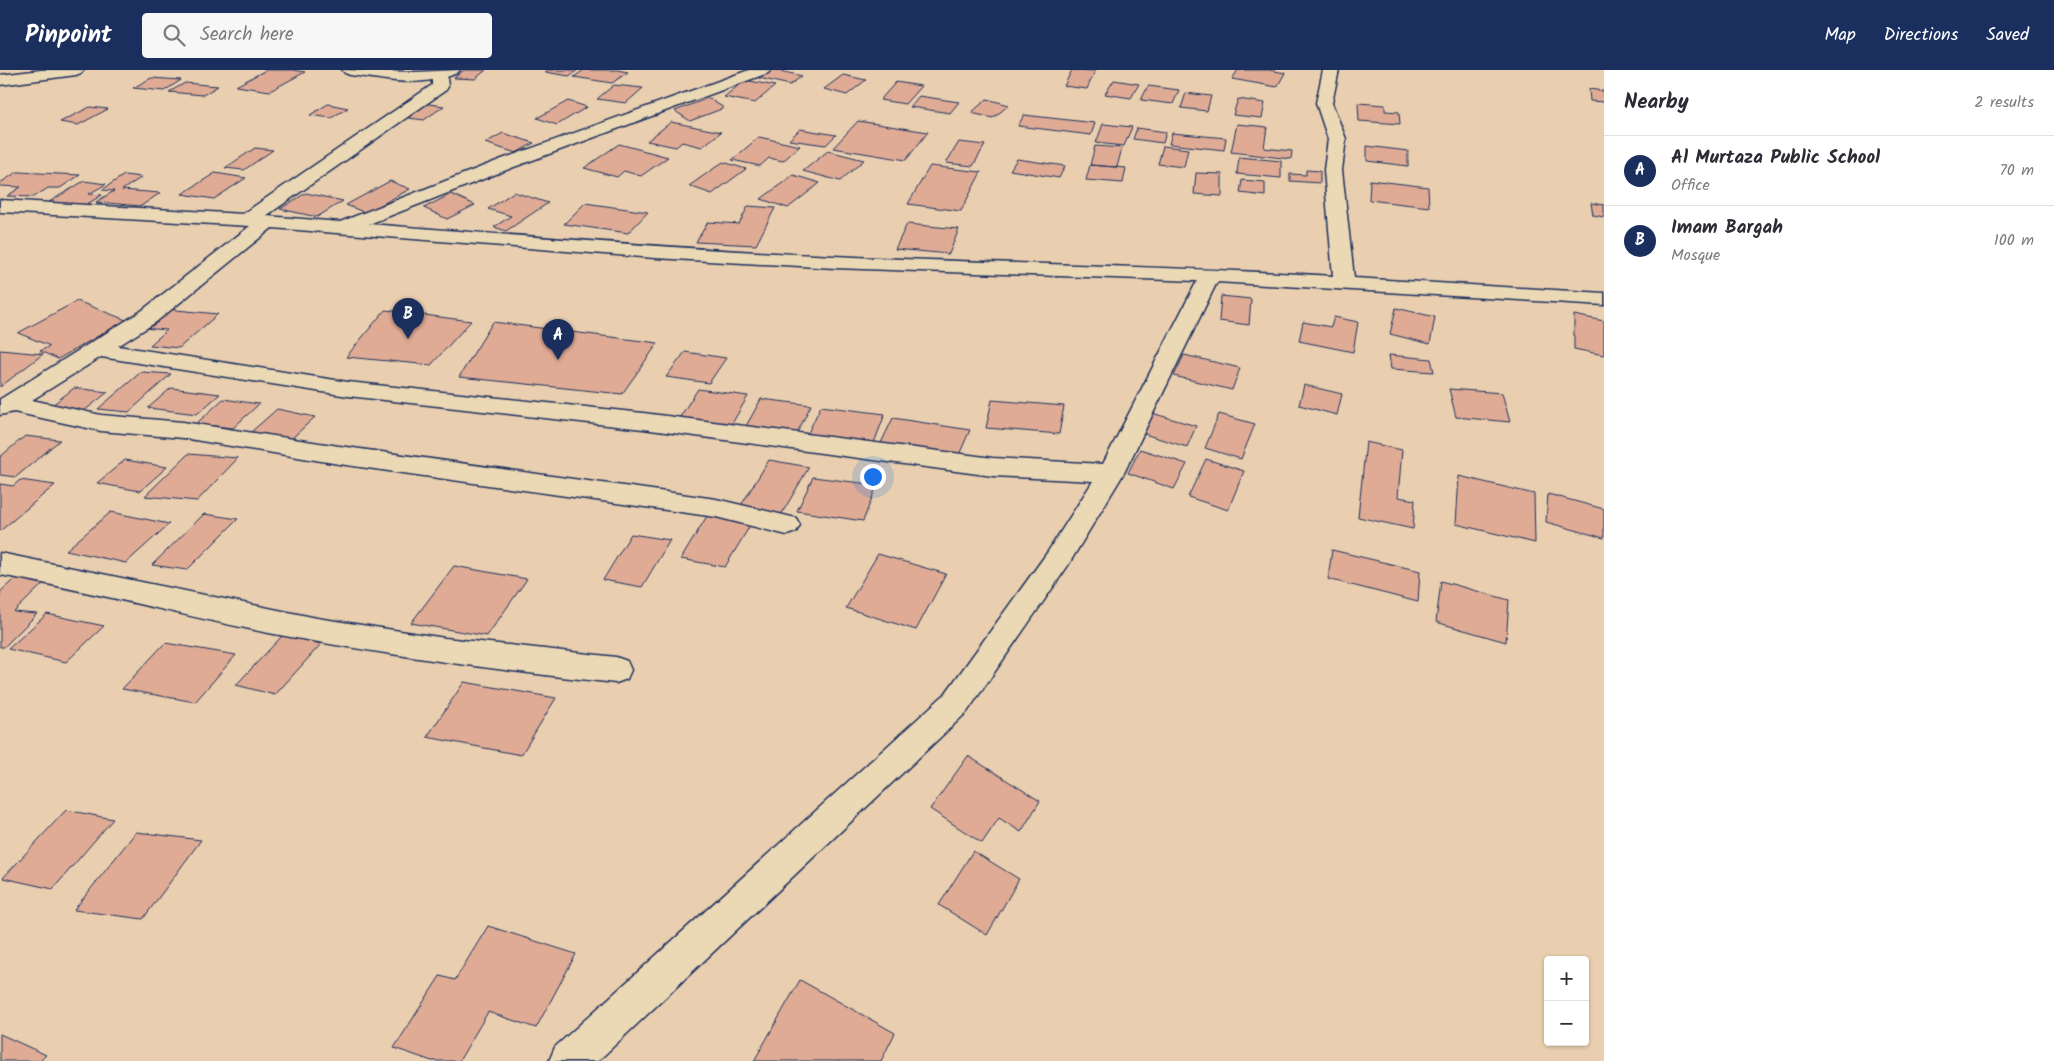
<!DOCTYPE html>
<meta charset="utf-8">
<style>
:root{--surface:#fff;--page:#f7f7f7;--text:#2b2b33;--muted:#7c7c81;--line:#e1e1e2;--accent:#1b2f5e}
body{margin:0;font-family:Kalam,sans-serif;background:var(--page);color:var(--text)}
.controls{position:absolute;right:15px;bottom:15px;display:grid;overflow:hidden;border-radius:5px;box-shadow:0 1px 4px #0004}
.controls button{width:45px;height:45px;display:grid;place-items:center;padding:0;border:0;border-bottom:1px solid var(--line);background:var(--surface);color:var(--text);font:25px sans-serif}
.you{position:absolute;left:872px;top:406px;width:18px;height:18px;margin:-12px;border:4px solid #fff;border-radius:50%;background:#1a73e8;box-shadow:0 0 0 8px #1a73e833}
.badge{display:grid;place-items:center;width:32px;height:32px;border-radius:50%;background:var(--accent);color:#fff;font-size:16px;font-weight:700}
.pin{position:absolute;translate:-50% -41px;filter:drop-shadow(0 1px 2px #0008)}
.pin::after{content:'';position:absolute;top:26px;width:18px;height:15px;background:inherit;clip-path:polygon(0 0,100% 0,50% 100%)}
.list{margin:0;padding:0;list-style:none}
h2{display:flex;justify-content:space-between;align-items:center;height:65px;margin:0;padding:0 20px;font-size:21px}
h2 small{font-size:16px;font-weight:400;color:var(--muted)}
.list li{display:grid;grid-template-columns:32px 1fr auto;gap:15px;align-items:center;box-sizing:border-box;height:70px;padding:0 20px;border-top:1px solid var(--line)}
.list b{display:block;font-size:19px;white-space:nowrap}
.list p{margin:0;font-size:16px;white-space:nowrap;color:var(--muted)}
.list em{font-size:16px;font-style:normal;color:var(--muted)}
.icon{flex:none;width:28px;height:28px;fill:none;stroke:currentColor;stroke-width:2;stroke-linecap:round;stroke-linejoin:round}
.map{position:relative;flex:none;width:1604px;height:991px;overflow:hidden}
header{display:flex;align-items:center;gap:30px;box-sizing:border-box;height:70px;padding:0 25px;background:var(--accent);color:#fff}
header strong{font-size:24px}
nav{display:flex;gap:28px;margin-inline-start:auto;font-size:18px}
.search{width:350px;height:45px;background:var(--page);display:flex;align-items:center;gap:12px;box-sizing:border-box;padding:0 18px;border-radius:5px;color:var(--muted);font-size:19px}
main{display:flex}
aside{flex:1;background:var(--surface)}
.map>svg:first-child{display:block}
.building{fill:#e0ab95;stroke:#1b2f5e}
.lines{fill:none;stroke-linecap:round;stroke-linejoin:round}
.minor-casing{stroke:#1b2f5e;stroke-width:3}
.minor{fill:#ebd8b5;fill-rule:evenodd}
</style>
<header>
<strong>Pinpoint</strong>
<div class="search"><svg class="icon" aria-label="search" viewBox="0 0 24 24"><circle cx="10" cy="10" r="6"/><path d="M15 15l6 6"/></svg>Search here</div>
<nav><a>Map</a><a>Directions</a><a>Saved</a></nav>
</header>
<main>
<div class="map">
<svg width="1604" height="991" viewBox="0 0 1604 991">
<rect width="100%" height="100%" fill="#e9cfaf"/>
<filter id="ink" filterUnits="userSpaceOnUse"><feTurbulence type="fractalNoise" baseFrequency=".02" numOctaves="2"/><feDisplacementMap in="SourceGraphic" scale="10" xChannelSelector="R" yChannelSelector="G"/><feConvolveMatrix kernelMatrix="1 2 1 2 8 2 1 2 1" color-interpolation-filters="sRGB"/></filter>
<g filter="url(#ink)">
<path class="building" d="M 266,0 L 292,0 L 305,2 L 270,21 L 236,16 Z
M 464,0 L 486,0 L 475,9 L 454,8 Z
M 548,0 L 578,0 L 569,6 L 545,2 Z
M 584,0 L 617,0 L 628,2 L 612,13 L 574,7 Z
M 771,0 L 776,0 L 802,6 L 790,15 L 759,8 Z
M 1072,0 L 1095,1 L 1087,19 L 1064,16 Z
M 1238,0 L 1269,0 L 1285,3 L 1277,17 L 1232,9 Z
M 843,5 L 866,10 L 847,25 L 824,19 Z
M 151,8 L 181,10 L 164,21 L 133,18 Z
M 745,10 L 775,16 L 755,33 L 724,27 Z
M 1114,10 L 1139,14 L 1131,28 L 1105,24 Z
M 896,12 L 921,16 L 905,34 L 880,30 Z
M 185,13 L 218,16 L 203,25 L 169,22 Z
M 614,15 L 643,18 L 626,33 L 597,29 Z
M 1148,16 L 1179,20 L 1173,34 L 1141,30 Z
M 1589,19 L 1604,21 L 1604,32 L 1590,31 Z
M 1186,23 L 1211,26 L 1207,41 L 1181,38 Z
M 919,26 L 959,32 L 950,43 L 910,37 Z
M 708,28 L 724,38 L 690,51 L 675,41 Z
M 987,29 L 1009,35 L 993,48 L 971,43 Z
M 1238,29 L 1265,33 L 1262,48 L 1233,45 Z
M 568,31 L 587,37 L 557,55 L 537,48 Z
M 421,33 L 444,36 L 424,50 L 401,47 Z
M 1358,33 L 1385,35 L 1385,41 L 1399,42 L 1400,54 L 1359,51 Z
M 328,34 L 348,38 L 331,48 L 310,45 Z
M 90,37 L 108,39 L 78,55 L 60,52 Z
M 1024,45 L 1095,53 L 1091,65 L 1018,56 Z
M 858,51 L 928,62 L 906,90 L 833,78 Z
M 671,52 L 721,62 L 702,77 L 682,72 L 676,77 L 647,71 Z
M 1103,54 L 1132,57 L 1124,76 L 1096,73 Z
M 1237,54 L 1267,57 L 1264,78 L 1292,81 L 1291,89 L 1231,82 Z
M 1137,58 L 1166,62 L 1163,73 L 1133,69 Z
M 800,59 L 836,65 L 826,75 L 789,70 Z
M 503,63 L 534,73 L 516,83 L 485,73 Z
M 1172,63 L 1226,68 L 1224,80 L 1169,74 Z
M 759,67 L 800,76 L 783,91 L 769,88 L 760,96 L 732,90 Z
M 959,72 L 985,75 L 973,96 L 946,93 Z
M 619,74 L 668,87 L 641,106 L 624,101 L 617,107 L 584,98 Z
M 1095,76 L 1122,78 L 1117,97 L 1090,95 Z
M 1163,76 L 1188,79 L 1184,97 L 1158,94 Z
M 1367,76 L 1408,81 L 1408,96 L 1367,91 Z
M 255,78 L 273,80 L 244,100 L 225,98 Z
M 828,81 L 864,90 L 840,111 L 803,101 Z
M 1239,87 L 1281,91 L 1281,108 L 1237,104 Z
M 1017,89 L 1065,96 L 1059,108 L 1010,100 Z
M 723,92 L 746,99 L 712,124 L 689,116 Z
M 1090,95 L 1126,98 L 1123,113 L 1086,110 Z
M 930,96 L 981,102 L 961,141 L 908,134 Z
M 1306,100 L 1320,101 L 1320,113 L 1290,111 L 1290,104 L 1306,105 Z
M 17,102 L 19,102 L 80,105 L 60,118 L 48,118 L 34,127 L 7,126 L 21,117 L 0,116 L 0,113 Z
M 215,103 L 246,108 L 214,129 L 182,124 Z
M 1196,103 L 1222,104 L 1222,126 L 1194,124 Z
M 124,105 L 142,107 L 122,120 L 160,123 L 141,136 L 96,132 L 114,121 L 102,120 Z
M 793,105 L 820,113 L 788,138 L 761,129 Z
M 1242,110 L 1265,112 L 1265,126 L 1240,123 Z
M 1370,110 L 1428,117 L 1429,137 L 1369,130 Z
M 84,111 L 106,114 L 89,124 L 102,125 L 84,136 L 49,132 Z
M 390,111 L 410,119 L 366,143 L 346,135 Z
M 514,122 L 548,133 L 506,161 L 494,157 L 511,146 L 488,139 Z
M 306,123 L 343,131 L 317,147 L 280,139 Z
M 451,124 L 475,135 L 447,149 L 424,138 Z
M 585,133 L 648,142 L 628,163 L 564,154 Z
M 1591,133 L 1604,135 L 1604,147 L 1593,145 Z
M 748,136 L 775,138 L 756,175 L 696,172 L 708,152 L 739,154 Z
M 907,154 L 959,159 L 949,184 L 895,179 Z
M 1221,226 L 1251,229 L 1249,255 L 1219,251 Z
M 77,231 L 126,250 L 58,289 L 40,281 L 50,276 L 18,263 Z
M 1396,238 L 1435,247 L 1430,274 L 1390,264 Z
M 166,239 L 218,244 L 179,278 L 150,275 L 167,260 L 143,258 Z
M 385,240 L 471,251 L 431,295 L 346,287 Z
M 1574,245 L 1604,251 L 1604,285 L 1574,279 Z
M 1334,247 L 1358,252 L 1353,282 L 1299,271 L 1303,252 L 1331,257 Z
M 493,252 L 658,273 L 622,324 L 459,307 Z
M 0,280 L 43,284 L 0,317 Z
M 685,282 L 726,288 L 709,313 L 666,307 Z
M 1184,285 L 1240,298 L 1232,320 L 1174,306 Z
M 1389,285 L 1431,289 L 1434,302 L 1391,299 Z
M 141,302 L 171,304 L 129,342 L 98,339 Z
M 1304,315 L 1342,324 L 1337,345 L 1299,335 Z
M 74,318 L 108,322 L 84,341 L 51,336 Z
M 171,318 L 220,324 L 197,344 L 148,338 Z
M 698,319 L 748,326 L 730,357 L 678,350 Z
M 1449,319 L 1502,323 L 1510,352 L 1456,347 Z
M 223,329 L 259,334 L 233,358 L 196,354 Z
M 761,329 L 811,335 L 796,365 L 745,358 Z
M 992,330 L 1064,336 L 1059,364 L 986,358 Z
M 821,336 L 885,344 L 872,378 L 805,369 Z
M 277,339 L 282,340 L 315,347 L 290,370 L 251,362 Z
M 1145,341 L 1196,356 L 1187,377 L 1134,361 Z
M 1219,344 L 1255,354 L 1241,389 L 1205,378 Z
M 893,348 L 970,360 L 958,387 L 880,375 Z
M 25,366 L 60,370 L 16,407 L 0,405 L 0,387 Z
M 1366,372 L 1402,380 L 1398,427 L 1415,430 L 1413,459 L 1358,447 Z
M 1140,379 L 1187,394 L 1174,419 L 1128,403 Z
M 188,384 L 238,388 L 197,431 L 145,426 Z
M 1206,389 L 1244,401 L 1228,440 L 1188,427 Z
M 125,390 L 167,397 L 140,421 L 97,413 Z
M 769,390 L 809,397 L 781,445 L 740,437 Z
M 1459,406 L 1534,424 L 1535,473 L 1456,454 Z
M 813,407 L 877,415 L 863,451 L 797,441 Z
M 20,410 L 55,415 L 0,461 L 0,414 L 13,416 Z
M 1548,424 L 1604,439 L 1604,468 L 1546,452 Z
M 111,442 L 169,454 L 126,493 L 66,480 Z
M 204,444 L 238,449 L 187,500 L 152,495 Z
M 707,446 L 751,454 L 725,497 L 681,489 Z
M 631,464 L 670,470 L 642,517 L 603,510 Z
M 1332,480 L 1420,501 L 1418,532 L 1328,509 Z
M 878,484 L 946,504 L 916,560 L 846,538 Z
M 454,496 L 527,509 L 487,566 L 411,553 Z
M 23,501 L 52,505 L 14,542 L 37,544 L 4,577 L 0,577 L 0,522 Z
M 1441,511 L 1509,530 L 1506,572 L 1436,552 Z
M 47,544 L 104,556 L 66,592 L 8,579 Z
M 283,565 L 321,574 L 275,625 L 236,615 Z
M 165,573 L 236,585 L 195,632 L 122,619 Z
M 464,612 L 556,628 L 521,685 L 427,667 Z
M 968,686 L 1040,731 L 1021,762 L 999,748 L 982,773 L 930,739 Z
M 66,740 L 113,749 L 53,819 L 3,808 Z
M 136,762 L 201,770 L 143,849 L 74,840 Z
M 973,781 L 1019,809 L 987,865 L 939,835 Z
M 488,856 L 576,884 L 536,958 L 488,942 L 459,991 L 432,991 L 394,978 L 440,906 L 455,910 Z
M 800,910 L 895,963 L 881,991 L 754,991 Z
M 0,964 L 46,985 L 40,991 L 0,991 Z"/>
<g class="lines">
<g class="minor-casing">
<path id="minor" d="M 41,0 L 84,0 L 81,3 L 76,5 L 0,15 L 0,5 Z
M 342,0 L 415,2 L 460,0 L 457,3 L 447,7 L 448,17 L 446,20 L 266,146 L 340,152 L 502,89 L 749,0 L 771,0 L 768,3 L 514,97 L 369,154 C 524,166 678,179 834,186 C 1000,194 1167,196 1333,206 L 1324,100 L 1328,69 L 1316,33 L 1323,0 L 1339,0 L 1332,33 L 1346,69 L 1342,100 L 1354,208 L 1604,223 L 1604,235 L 1217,212 L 1124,403 L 1067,497 L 967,642 L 598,991 L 549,991 L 555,977 L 945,624 L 1047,483 L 1093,411 L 993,406 L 643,359 L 348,326 L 101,287 L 32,330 L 101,345 L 183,352 L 339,376 L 716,429 L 796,448 L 800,455 L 796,462 L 787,465 L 716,447 L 339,394 L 183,368 L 101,361 L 14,342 L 0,345 L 0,329 L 2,328 L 140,242 L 250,156 L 0,142 L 0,130 L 243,144 L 432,15 L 432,10 C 405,15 377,8 350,5 L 345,3 ZM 272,158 L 655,188 L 835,198 L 1197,211 L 1103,394 L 993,388 L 643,343 L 348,312 L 118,276 L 156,252 Z
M 0,483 L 317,548 L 445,568 L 616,587 L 627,591 L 631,600 L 627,609 L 616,613 C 502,601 387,585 274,564 C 183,546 92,521 0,505 Z"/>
</g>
<use href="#minor" class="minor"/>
</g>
</g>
</svg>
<div class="controls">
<button>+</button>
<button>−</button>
</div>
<div class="you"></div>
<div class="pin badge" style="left:558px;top:290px">A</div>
<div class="pin badge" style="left:408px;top:269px">B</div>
</div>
<aside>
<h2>Nearby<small>2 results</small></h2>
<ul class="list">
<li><span class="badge">A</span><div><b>Al Murtaza Public School</b><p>Office</p></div><em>70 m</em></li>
<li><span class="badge">B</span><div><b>Imam Bargah</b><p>Mosque</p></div><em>100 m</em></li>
</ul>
</aside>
</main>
